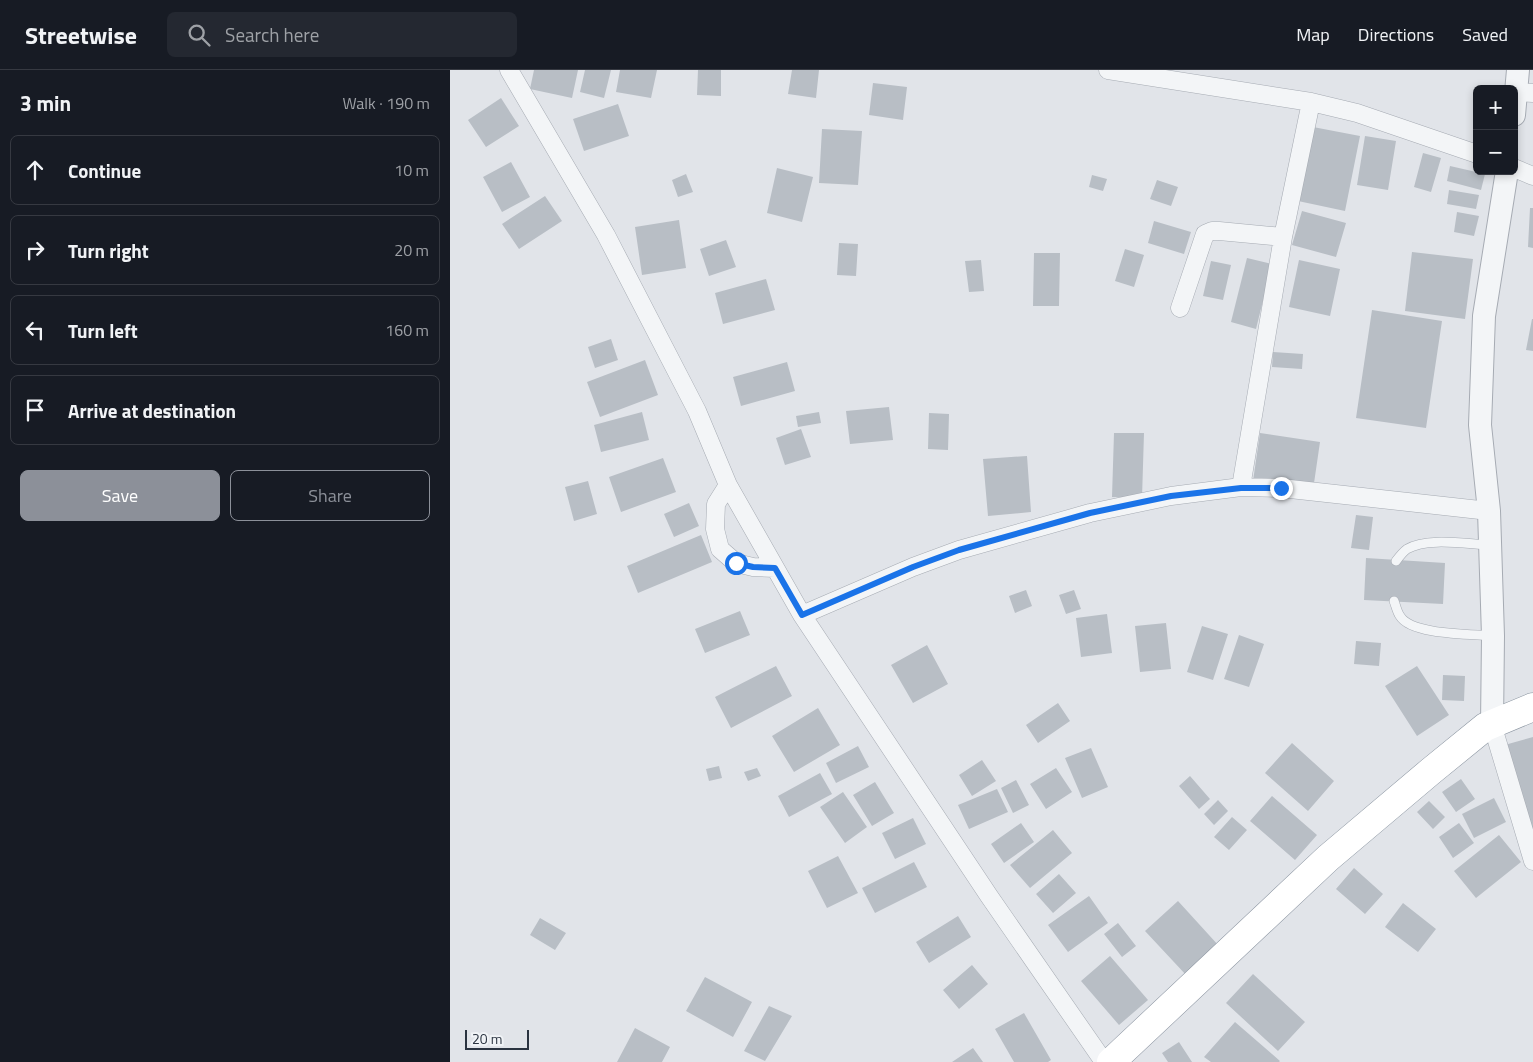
<!DOCTYPE html>
<meta charset="utf-8">
<style>
:root{--surface:#171b24;--page:#242831;--text:#f1f3f6;--muted:#9ea1a6;--line:#363941;--accent:#8c9099}
body{margin:0;font-family:"Titillium Web",sans-serif;background:var(--page);color:var(--text)}
.controls{position:absolute;right:15px;top:15px;display:grid;overflow:hidden;border-radius:8px;box-shadow:0 2px 8px #0003}
.controls button{width:45px;height:45px;display:grid;place-items:center;padding:0;border:0;border-bottom:1px solid var(--line);background:var(--surface);color:var(--text);font:25px sans-serif}
.scale{position:absolute;left:15px;bottom:12px;width:64px;box-sizing:border-box;padding-left:5px;border:2px solid #2a3340;border-top:0;font-size:14px;line-height:18px;white-space:nowrap;color:#2a3340;-webkit-text-stroke:4px #f0f3f6;paint-order:stroke}
.stop{position:absolute;width:15px;height:15px;margin:-11px;border:4px solid #1a73e8;border-radius:50%;background:#fff}
.stop.end{background:#1a73e8;border-color:#fff;box-shadow:0 1px 5px #0008}
.list{margin:0;padding:0;list-style:none}
h2{display:flex;justify-content:space-between;align-items:center;height:65px;margin:0;padding:0 20px;font-size:21px}
h2 small{font-size:16px;font-weight:400;color:var(--muted)}
.list li{display:grid;grid-template-columns:32px 1fr auto;gap:15px;align-items:center;box-sizing:border-box;height:70px;margin:0 10px 10px;padding:0 10px;border:1px solid var(--line);border-radius:8px}
.list b{display:block;font-size:19px;white-space:nowrap}
.list em{font-size:16px;font-style:normal;color:var(--muted)}
.actions{display:flex;gap:10px;padding:15px 20px}
.actions a{flex:1;padding:11px 0;border:1px solid var(--accent);border-radius:8px;text-align:center;font-size:18px;color:var(--accent)}
.actions .main{background:var(--accent);color:#fff}
.icon{flex:none;width:28px;height:28px;fill:none;stroke:currentColor;stroke-width:2;stroke-linecap:round;stroke-linejoin:round}
.map{position:relative;flex:none;width:1083px;height:992px;overflow:hidden}
header{display:flex;align-items:center;gap:30px;box-sizing:border-box;height:70px;padding:0 25px;background:var(--surface);border-bottom:1px solid var(--line)}
header strong{font-size:24px}
nav{display:flex;gap:28px;margin-inline-start:auto;font-size:18px}
.search{width:350px;height:45px;background:var(--page);display:flex;align-items:center;gap:12px;box-sizing:border-box;padding:0 18px;border-radius:8px;color:var(--muted);font-size:19px}
main{display:flex}
aside{flex:1;background:var(--surface)}
.map>svg:first-child{display:block}
.building{fill:#b8bec5}
.lines{fill:none;stroke-linecap:round;stroke-linejoin:round}
.service-casing{stroke:#a6abb3;stroke-width:10}
.minor-casing{stroke:#a6abb3;stroke-width:19}
.tertiary-casing{stroke:#a6abb3;stroke-width:24}
.trunk-casing{stroke:#89939f;stroke-width:29}
.service{stroke:#f3f5f7;stroke-width:9}
.minor{stroke:#f3f5f7;stroke-width:18}
.tertiary{stroke:#f3f5f7;stroke-width:22}
.trunk{stroke:#fff;stroke-width:28}
.route{stroke:#1a73e8;stroke-width:6}
</style>
<header>
<strong>Streetwise</strong>
<div class="search"><svg class="icon" aria-label="search" viewBox="0 0 24 24"><circle cx="10" cy="10" r="6"/><path d="M15 15l6 6"/></svg>Search here</div>
<nav><a>Map</a><a>Directions</a><a>Saved</a></nav>
</header>
<main>
<aside>
<h2>3 min<small>Walk · 190 m</small></h2>
<ul class="list">
<li><svg class="icon" aria-label="ahead" viewBox="0 0 24 24"><path d="M12 20V5M6 11l6-6 6 6"/></svg><div><b>Continue</b></div><em>10 m</em></li>
<li><svg class="icon" aria-label="right" viewBox="0 0 24 24"><path d="M7 20v-9h11M14 6l5 5-5 5"/></svg><div><b>Turn right</b></div><em>20 m</em></li>
<li><svg class="icon" aria-label="left" viewBox="0 0 24 24"><path d="M17 20v-9H6M10 6l-5 5 5 5"/></svg><div><b>Turn left</b></div><em>160 m</em></li>
<li><svg class="icon" aria-label="arrive" viewBox="0 0 24 24"><path d="M6 21V4h12l-3 4 3 4H6"/></svg><div><b>Arrive at destination</b></div></li>
</ul>
<div class="actions"><a class="main">Save</a><a>Share</a></div>
</aside>
<div class="map">
<svg width="1083" height="992" viewBox="0 0 1083 992">
<rect width="100%" height="100%" fill="#e1e4e9"/>
<path class="building" d="M 84,0 L 128,0 L 122,28 L 80,19 Z
M 135,0 L 161,0 L 154,28 L 130,22 Z
M 170,0 L 207,0 L 201,28 L 166,22 Z
M 248,0 L 271,0 L 271,26 L 247,25 Z
M 342,0 L 369,0 L 366,28 L 338,24 Z
M 423,13 L 457,17 L 453,50 L 419,45 Z
M 51,28 L 69,56 L 36,77 L 18,50 Z
M 168,34 L 179,66 L 134,81 L 123,49 Z
M 863,57 L 910,66 L 895,141 L 848,131 Z
M 372,59 L 412,61 L 408,115 L 369,113 Z
M 915,66 L 946,71 L 938,120 L 907,115 Z
M 973,83 L 991,88 L 981,122 L 964,117 Z
M 61,92 L 80,127 L 52,142 L 33,107 Z
M 1000,96 L 1035,104 L 1031,120 L 997,111 Z
M 327,98 L 363,107 L 352,152 L 317,143 Z
M 236,104 L 243,122 L 228,127 L 222,110 Z
M 642,105 L 657,109 L 653,121 L 639,117 Z
M 707,110 L 728,117 L 721,136 L 700,129 Z
M 999,120 L 1029,125 L 1026,139 L 997,134 Z
M 95,126 L 112,151 L 69,179 L 52,154 Z
M 1080,138 L 1083,138 L 1083,178 L 1078,177 Z
M 852,141 L 896,153 L 886,187 L 842,175 Z
M 1007,142 L 1029,146 L 1024,166 L 1004,162 Z
M 229,150 L 236,198 L 192,205 L 185,157 Z
M 704,151 L 741,162 L 734,184 L 698,173 Z
M 276,170 L 286,197 L 259,206 L 250,179 Z
M 389,173 L 408,174 L 406,206 L 387,205 Z
M 675,179 L 694,185 L 684,217 L 665,211 Z
M 962,182 L 1023,189 L 1015,249 L 955,241 Z
M 584,183 L 610,183 L 609,236 L 583,236 Z
M 797,188 L 822,194 L 806,259 L 781,252 Z
M 531,190 L 534,221 L 519,222 L 515,191 Z
M 849,190 L 890,199 L 880,246 L 839,237 Z
M 761,191 L 781,195 L 773,230 L 753,226 Z
M 316,209 L 325,240 L 273,254 L 265,223 Z
M 922,240 L 992,251 L 976,358 L 906,348 Z
M 1082,249 L 1083,249 L 1083,281 L 1076,280 Z
M 161,269 L 168,290 L 145,298 L 138,277 Z
M 823,282 L 853,284 L 852,299 L 822,297 Z
M 195,290 L 208,325 L 150,347 L 137,312 Z
M 337,292 L 345,321 L 291,336 L 283,307 Z
M 439,337 L 443,370 L 400,374 L 396,341 Z
M 192,342 L 199,370 L 151,382 L 144,355 Z
M 369,342 L 371,353 L 348,357 L 346,346 Z
M 479,343 L 499,344 L 498,380 L 478,379 Z
M 351,359 L 361,387 L 335,395 L 326,368 Z
M 664,363 L 694,363 L 692,428 L 662,427 Z
M 810,363 L 870,372 L 863,420 L 803,411 Z
M 577,386 L 581,442 L 538,446 L 533,389 Z
M 213,388 L 226,422 L 171,442 L 159,407 Z
M 138,411 L 147,444 L 124,451 L 115,417 Z
M 239,433 L 249,456 L 224,467 L 214,444 Z
M 906,445 L 923,447 L 919,480 L 901,478 Z
M 251,465 L 262,492 L 188,523 L 177,496 Z
M 916,488 L 995,493 L 993,534 L 914,530 Z
M 576,520 L 582,536 L 565,543 L 559,526 Z
M 624,520 L 631,539 L 616,544 L 609,525 Z
M 290,541 L 300,565 L 255,583 L 245,559 Z
M 657,544 L 662,583 L 631,587 L 626,548 Z
M 716,553 L 721,599 L 690,602 L 685,556 Z
M 752,556 L 778,564 L 763,610 L 737,602 Z
M 789,565 L 814,574 L 799,617 L 774,609 Z
M 906,571 L 931,573 L 929,596 L 904,594 Z
M 477,575 L 498,614 L 463,633 L 441,595 Z
M 326,596 L 342,626 L 281,658 L 265,627 Z
M 967,596 L 999,645 L 967,666 L 935,616 Z
M 993,605 L 1015,606 L 1014,631 L 992,630 Z
M 608,633 L 620,651 L 588,673 L 576,655 Z
M 368,638 L 390,675 L 344,702 L 322,666 Z
M 1083,667 L 1083,781 L 1051,676 Z
M 842,673 L 884,711 L 858,741 L 815,703 Z
M 408,676 L 419,697 L 386,713 L 376,693 Z
M 641,678 L 658,717 L 632,728 L 615,688 Z
M 532,690 L 546,711 L 522,726 L 509,705 Z
M 269,696 L 272,708 L 259,711 L 256,699 Z
M 307,698 L 311,706 L 298,711 L 294,702 Z
M 606,698 L 622,722 L 596,739 L 580,714 Z
M 370,703 L 382,724 L 339,747 L 328,726 Z
M 740,706 L 760,729 L 749,739 L 729,716 Z
M 1011,709 L 1025,729 L 1006,742 L 992,722 Z
M 566,710 L 579,735 L 563,743 L 551,718 Z
M 425,712 L 444,743 L 422,756 L 403,725 Z
M 547,719 L 558,742 L 519,759 L 508,735 Z
M 393,722 L 417,757 L 395,773 L 370,737 Z
M 822,726 L 867,765 L 845,790 L 800,751 Z
M 1044,728 L 1056,752 L 1024,768 L 1012,744 Z
M 768,730 L 778,741 L 764,755 L 754,744 Z
M 979,731 L 995,747 L 983,759 L 967,742 Z
M 782,747 L 797,760 L 779,780 L 764,767 Z
M 463,748 L 476,774 L 445,789 L 432,763 Z
M 571,753 L 584,772 L 554,793 L 541,774 Z
M 1009,753 L 1024,773 L 1003,788 L 989,767 Z
M 603,760 L 622,783 L 580,818 L 560,795 Z
M 1049,765 L 1071,792 L 1026,828 L 1004,801 Z
M 388,786 L 408,823 L 377,838 L 358,801 Z
M 464,792 L 477,817 L 425,843 L 412,818 Z
M 904,798 L 933,824 L 915,844 L 886,819 Z
M 609,804 L 626,823 L 603,843 L 586,824 Z
M 639,826 L 658,853 L 618,882 L 598,855 Z
M 728,831 L 769,876 L 737,906 L 695,861 Z
M 953,833 L 986,859 L 968,882 L 935,857 Z
M 508,846 L 521,867 L 479,893 L 466,872 Z
M 90,848 L 116,863 L 105,880 L 80,865 Z
M 668,853 L 686,876 L 672,887 L 654,864 Z
M 660,886 L 698,930 L 669,955 L 631,911 Z
M 522,895 L 538,914 L 509,939 L 493,920 Z
M 803,904 L 855,952 L 828,981 L 776,933 Z
M 255,907 L 302,932 L 283,967 L 236,941 Z
M 319,936 L 342,946 L 315,991 L 294,981 Z
M 574,943 L 601,990 L 598,992 L 564,992 L 545,959 Z
M 785,952 L 830,991 L 829,992 L 761,992 L 754,987 Z
M 185,958 L 220,977 L 212,992 L 167,992 Z
M 729,972 L 742,992 L 718,992 L 712,983 Z
M 523,978 L 533,992 L 502,992 Z"/>
<g class="lines">
<g class="service-casing">
<path id="service" d="M 946,491 C 949,487 953,482 957,479 C 977,467 1016,474 1039,475
M 944,531 C 946,536 947,542 950,546 C 961,565 1021,564 1043,566"/>
</g>
<g class="minor-casing">
<path id="minor" d="M 59,0 L 156,165 L 247,341 L 278,415 L 352,545 L 539,826 L 654,992
M 658,0 L 861,32 L 907,43 L 1027,84
M 1067,22 L 1083,23
M 1064,98 L 1083,106
M 730,238 L 755,164 L 762,161 L 769,161 L 833,167 L 861,32
M 278,415 L 266,434 L 265,459 L 270,479 L 286,493 L 303,497 L 325,498
M 791,417 L 833,167
M 352,545 L 463,497 L 509,480 L 640,443 L 721,426 L 791,417 L 831,418 L 1039,441
M 1042,654 L 1083,791"/>
</g>
<g class="tertiary-casing">
<path id="tertiary" d="M 1064,45 L 1068,0
M 1042,654 L 1043,566 L 1039,441 L 1030,355 L 1034,246 L 1057,101"/>
</g>
<g class="trunk-casing">
<path id="trunk" d="M 661,992 L 878,788 L 981,701 L 1035,657 L 1083,637"/>
</g>
<use href="#service" class="service"/>
<use href="#minor" class="minor"/>
<use href="#tertiary" class="tertiary"/>
<use href="#trunk" class="trunk"/>
</g>
<g class="lines">
<path class="route" d="M 286,493 L 303,497 L 325,498 L 352,545 L 463,497 L 509,480 L 640,443 L 721,426 L 791,418 L 831,418"/>
</g>
</svg>
<div class="controls">
<button>+</button>
<button>−</button>
</div>
<div class="scale">20 m</div>
<div class="stop" style="left:286px;top:493px"></div>
<div class="stop end" style="left:831px;top:418px"></div>
</div>
</main>
